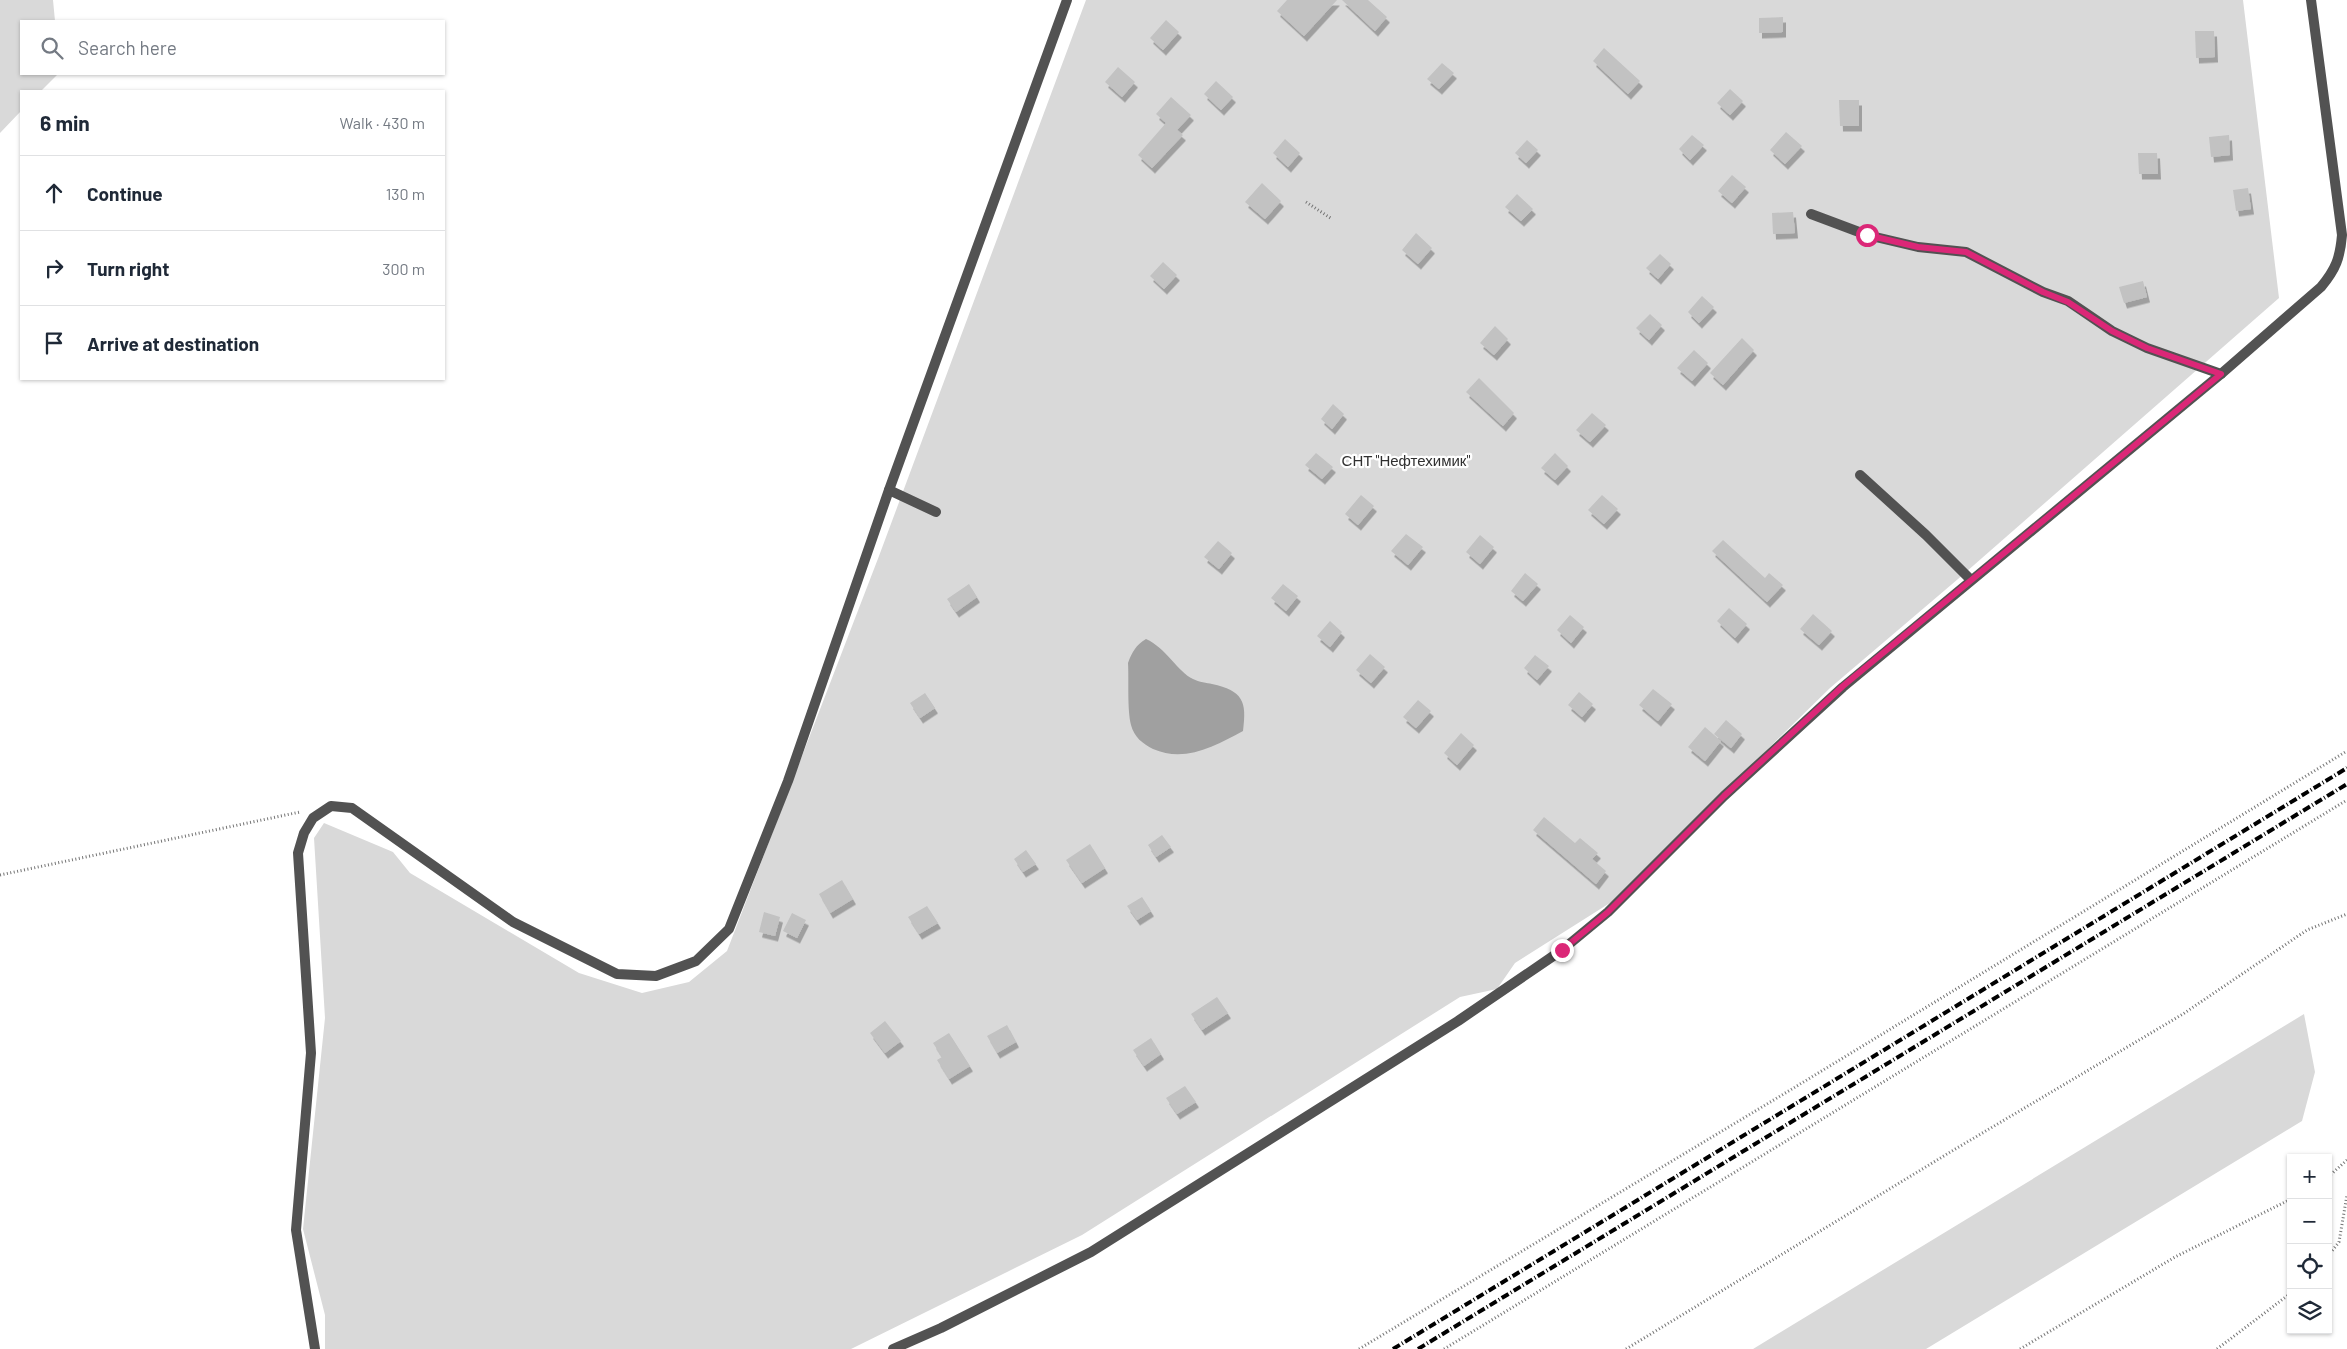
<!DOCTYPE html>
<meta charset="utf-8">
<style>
:root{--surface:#fff;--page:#f6f6f7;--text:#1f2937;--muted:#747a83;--line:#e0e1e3}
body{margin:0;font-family:Barlow,sans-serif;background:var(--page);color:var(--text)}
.controls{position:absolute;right:15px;bottom:15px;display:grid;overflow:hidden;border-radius:0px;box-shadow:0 1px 4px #0004}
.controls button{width:45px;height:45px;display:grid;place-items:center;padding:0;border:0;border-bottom:1px solid var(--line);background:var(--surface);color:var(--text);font:25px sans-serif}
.stop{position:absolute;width:15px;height:15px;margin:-11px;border:4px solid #db2777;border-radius:50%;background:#fff}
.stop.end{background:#db2777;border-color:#fff;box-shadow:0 1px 5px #0008}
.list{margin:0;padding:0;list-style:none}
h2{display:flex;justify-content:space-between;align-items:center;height:65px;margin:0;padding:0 20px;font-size:21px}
h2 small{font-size:16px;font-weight:400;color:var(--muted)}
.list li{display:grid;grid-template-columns:32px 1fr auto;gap:15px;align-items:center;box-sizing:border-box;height:75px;padding:0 20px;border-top:1px solid var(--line)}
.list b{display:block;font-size:19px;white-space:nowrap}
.list em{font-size:16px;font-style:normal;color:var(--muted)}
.icon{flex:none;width:28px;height:28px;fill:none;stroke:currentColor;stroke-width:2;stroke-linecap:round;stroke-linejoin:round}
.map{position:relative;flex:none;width:2347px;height:1349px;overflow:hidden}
.search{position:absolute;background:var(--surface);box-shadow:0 1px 4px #0004;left:20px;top:20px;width:425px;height:55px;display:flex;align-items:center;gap:12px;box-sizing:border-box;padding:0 18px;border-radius:0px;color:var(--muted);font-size:19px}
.panel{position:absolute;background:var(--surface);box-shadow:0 1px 4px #0004;left:20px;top:90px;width:425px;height:290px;border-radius:0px}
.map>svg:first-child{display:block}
.green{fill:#d9d9d9}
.water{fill:#a0a0a0}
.building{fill:#c2c2c2;filter:url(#shadow)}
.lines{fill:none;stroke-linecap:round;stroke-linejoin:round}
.path{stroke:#747474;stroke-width:3;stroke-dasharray:1 2.5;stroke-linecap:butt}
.lane{stroke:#525252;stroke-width:10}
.street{stroke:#525252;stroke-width:10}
.rail{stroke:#000;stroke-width:4;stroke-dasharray:8 2.5 1 2.5;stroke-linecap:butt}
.route{stroke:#db2777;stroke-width:6}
.labels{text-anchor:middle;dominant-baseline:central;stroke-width:4.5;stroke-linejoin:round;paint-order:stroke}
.park-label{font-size:15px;fill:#303030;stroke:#fff}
</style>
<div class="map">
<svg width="2347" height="1349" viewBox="0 0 2347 1349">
<defs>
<filter id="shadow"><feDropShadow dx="3" dy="5.5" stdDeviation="0" flood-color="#0004"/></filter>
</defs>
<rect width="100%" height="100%" fill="#fff"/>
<path class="green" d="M 0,0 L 53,0 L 55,21 L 21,21 L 21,74 L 58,74 L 41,91 L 21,91 L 21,111 L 0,133 Z
M 1086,0 L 2243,0 L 2279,298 L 1958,579 L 1830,688 L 1613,901 L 1515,963 L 1497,989 L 1460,997 L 1082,1235 L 851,1349 L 325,1349 L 325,1315 L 303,1229 L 325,1018 L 314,838 L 324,823 L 393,852 L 410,873 L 579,973 L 642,993 L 689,982 L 727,951 L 879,556 Z
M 2304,1014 L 2315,1072 L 2302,1121 L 1926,1349 L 1753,1349 Z"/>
<path class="water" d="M 1146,639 C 1166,648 1178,672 1193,679 C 1199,682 1207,683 1212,684 C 1243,691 1247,701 1243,731 C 1215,746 1185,763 1153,749 C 1143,744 1134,737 1131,725 C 1127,709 1129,680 1128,663 C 1132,652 1136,645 1146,639 Z"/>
<path class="building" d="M 1287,0 L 1337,0 L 1304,36 L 1277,11 Z
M 1342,0 L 1368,0 L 1387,17 L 1375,31 Z
M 1783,17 L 1783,32 L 1759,33 L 1759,18 Z
M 1166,20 L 1179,32 L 1163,50 L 1150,38 Z
M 2195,31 L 2214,31 L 2215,57 L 2196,58 Z
M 1604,48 L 1640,81 L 1628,94 L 1593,61 Z
M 1442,63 L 1454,73 L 1439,89 L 1427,79 Z
M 1118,67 L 1135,82 L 1122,97 L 1105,82 Z
M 1216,81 L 1233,97 L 1221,110 L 1204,94 Z
M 1730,89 L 1743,101 L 1730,115 L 1717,103 Z
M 1171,97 L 1191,115 L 1177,130 L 1183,135 L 1152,168 L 1138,155 L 1166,123 L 1156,114 Z
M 1839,100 L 1859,100 L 1859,126 L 1840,126 Z
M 1786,132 L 1802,146 L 1785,164 L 1770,150 Z
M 1692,135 L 1704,145 L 1690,160 L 1679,149 Z
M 2229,135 L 2230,155 L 2211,157 L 2209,137 Z
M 1285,139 L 1300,153 L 1288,167 L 1273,153 Z
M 1527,140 L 1538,150 L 1526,163 L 1515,153 Z
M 2138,153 L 2157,153 L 2158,174 L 2139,174 Z
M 1732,175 L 1746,187 L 1732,203 L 1718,191 Z
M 1262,183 L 1281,201 L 1265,219 L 1245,202 Z
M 2248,188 L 2251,209 L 2236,211 L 2233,190 Z
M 1517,194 L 1533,209 L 1521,221 L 1505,207 Z
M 1793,212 L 1795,233 L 1773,234 L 1772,213 Z
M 1416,233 L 1432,248 L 1418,264 L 1402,250 Z
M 1660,254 L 1671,264 L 1658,279 L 1646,268 Z
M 1163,262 L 1177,275 L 1164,289 L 1150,276 Z
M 2143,281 L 2147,297 L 2124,303 L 2119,287 Z
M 1702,296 L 1714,307 L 1699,323 L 1688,312 Z
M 1650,314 L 1662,325 L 1649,340 L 1636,328 Z
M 1495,326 L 1508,339 L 1494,355 L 1480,343 Z
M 1742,338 L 1754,350 L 1723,385 L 1710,373 Z
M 1694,350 L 1708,363 L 1692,381 L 1677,368 Z
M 1479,378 L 1514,413 L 1503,426 L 1466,392 Z
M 1333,404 L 1344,414 L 1332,429 L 1321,419 Z
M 1592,413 L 1606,425 L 1590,442 L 1576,430 Z
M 1316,453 L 1333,467 L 1322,479 L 1305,465 Z
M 1555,453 L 1568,466 L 1555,480 L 1541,468 Z
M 1361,495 L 1374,506 L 1358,525 L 1345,514 Z
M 1602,495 L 1618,509 L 1604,524 L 1588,510 Z
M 1406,534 L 1423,547 L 1408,565 L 1391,551 Z
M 1480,535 L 1494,547 L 1480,564 L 1466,552 Z
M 1723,540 L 1765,578 L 1769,573 L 1783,585 L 1767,602 L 1712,551 Z
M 1218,541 L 1232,553 L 1219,569 L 1204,557 Z
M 1525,573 L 1538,584 L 1523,601 L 1511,591 Z
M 969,584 L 977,597 L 956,612 L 947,599 Z
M 1283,584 L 1298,596 L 1286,611 L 1271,598 Z
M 1729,608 L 1747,624 L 1735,638 L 1717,621 Z
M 1813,614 L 1832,631 L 1819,645 L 1800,629 Z
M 1570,615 L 1584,627 L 1571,643 L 1557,630 Z
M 1330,621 L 1342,632 L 1330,647 L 1317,636 Z
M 1370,654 L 1385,667 L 1371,683 L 1356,670 Z
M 1535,655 L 1549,666 L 1537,680 L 1524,668 Z
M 1653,689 L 1672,704 L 1658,721 L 1639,705 Z
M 1579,692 L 1593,704 L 1582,717 L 1568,705 Z
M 925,693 L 935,708 L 920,718 L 910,703 Z
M 1418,700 L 1431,711 L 1416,728 L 1403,717 Z
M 1726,720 L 1742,734 L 1731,748 L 1714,734 Z
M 1705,727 L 1721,741 L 1705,761 L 1688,747 Z
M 1461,733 L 1474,745 L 1457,765 L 1444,753 Z
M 1544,817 L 1575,843 L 1580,838 L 1598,853 L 1592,859 L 1606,871 L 1596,884 L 1533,830 Z
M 1162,835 L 1171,847 L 1156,857 L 1148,845 Z
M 1090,844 L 1105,868 L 1082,883 L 1066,860 Z
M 1026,850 L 1036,864 L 1023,872 L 1014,859 Z
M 842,880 L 853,899 L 830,913 L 819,894 Z
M 1142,897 L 1151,911 L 1137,920 L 1127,906 Z
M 927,906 L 938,923 L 919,934 L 908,917 Z
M 764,912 L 780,917 L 775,936 L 759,932 Z
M 792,913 L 806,920 L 797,938 L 783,931 Z
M 1217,997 L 1228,1013 L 1202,1030 L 1191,1014 Z
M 885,1021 L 901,1041 L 885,1053 L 870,1033 Z
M 1007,1025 L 1016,1042 L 997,1053 L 987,1036 Z
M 949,1033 L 970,1066 L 949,1079 L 937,1060 L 942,1057 L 933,1043 Z
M 1151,1038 L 1161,1054 L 1144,1066 L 1133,1050 Z
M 1185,1086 L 1196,1102 L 1177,1114 L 1166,1098 Z"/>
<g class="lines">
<path class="path" d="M 1306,202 L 1332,219
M 0,875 L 300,812
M 2328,1177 L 2347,1160
M 2328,1256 L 2339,1242 L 2347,1195
M 1359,1349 L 1792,1089 L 2347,751
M 1444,1349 L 2347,800
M 1626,1349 L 1952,1151 L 2183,1014 L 2307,930 L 2347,914
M 2020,1349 L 2175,1257 L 2291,1199
M 2217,1349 L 2291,1293"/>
<path class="lane" d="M 1811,214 L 1867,235 L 1918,247 L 1966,252 L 2043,292 L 2068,301 L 2112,331 L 2147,348 L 2221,374
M 1860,475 L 1926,535 L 1971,580
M 889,490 L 936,512"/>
<path class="street" d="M 315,1349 L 296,1230 L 311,1053 L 298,853 L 304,833 L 313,818 L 331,806 L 352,808 L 513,922 L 617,974 L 656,976 L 696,961 L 729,929 L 788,781 L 889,490 L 1067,0
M 893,1349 L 941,1328 L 1091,1252 L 1458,1021 L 1562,950 L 1608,912 L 1724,796 L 1843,687 L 2221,374 L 2321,287 C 2336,269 2340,258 2342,235 L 2311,0"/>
<path class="rail" d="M 1393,1349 L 2347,768
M 1418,1349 L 2347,784"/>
</g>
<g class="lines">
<path class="route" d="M 1562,950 L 1608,912 L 1724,796 L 1843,686 L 2221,374 L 2147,348 L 2112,331 L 2068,302 L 2043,292 L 1966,252 L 1918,247 L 1867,235"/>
</g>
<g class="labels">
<g class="park-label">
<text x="1406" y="460">СНТ "Нефтехимик"</text>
</g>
</g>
</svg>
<div class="controls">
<button>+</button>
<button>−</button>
<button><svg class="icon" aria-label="locate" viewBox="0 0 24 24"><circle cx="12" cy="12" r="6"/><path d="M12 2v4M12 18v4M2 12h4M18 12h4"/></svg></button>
<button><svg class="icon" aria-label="layers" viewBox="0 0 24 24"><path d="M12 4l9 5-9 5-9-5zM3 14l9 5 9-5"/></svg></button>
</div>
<div class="stop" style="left:1867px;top:235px"></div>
<div class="stop end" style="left:1562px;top:950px"></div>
<div class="search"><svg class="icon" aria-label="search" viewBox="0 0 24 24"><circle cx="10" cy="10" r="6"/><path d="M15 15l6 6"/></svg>Search here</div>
<section class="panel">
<h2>6 min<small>Walk · 430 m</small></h2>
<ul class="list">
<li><svg class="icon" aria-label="ahead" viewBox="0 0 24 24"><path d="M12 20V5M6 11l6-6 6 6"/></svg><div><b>Continue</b></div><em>130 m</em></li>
<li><svg class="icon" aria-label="right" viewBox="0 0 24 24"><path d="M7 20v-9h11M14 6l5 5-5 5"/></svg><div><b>Turn right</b></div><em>300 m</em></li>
<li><svg class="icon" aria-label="arrive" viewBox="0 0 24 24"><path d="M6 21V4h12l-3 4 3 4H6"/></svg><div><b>Arrive at destination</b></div></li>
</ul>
</section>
</div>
